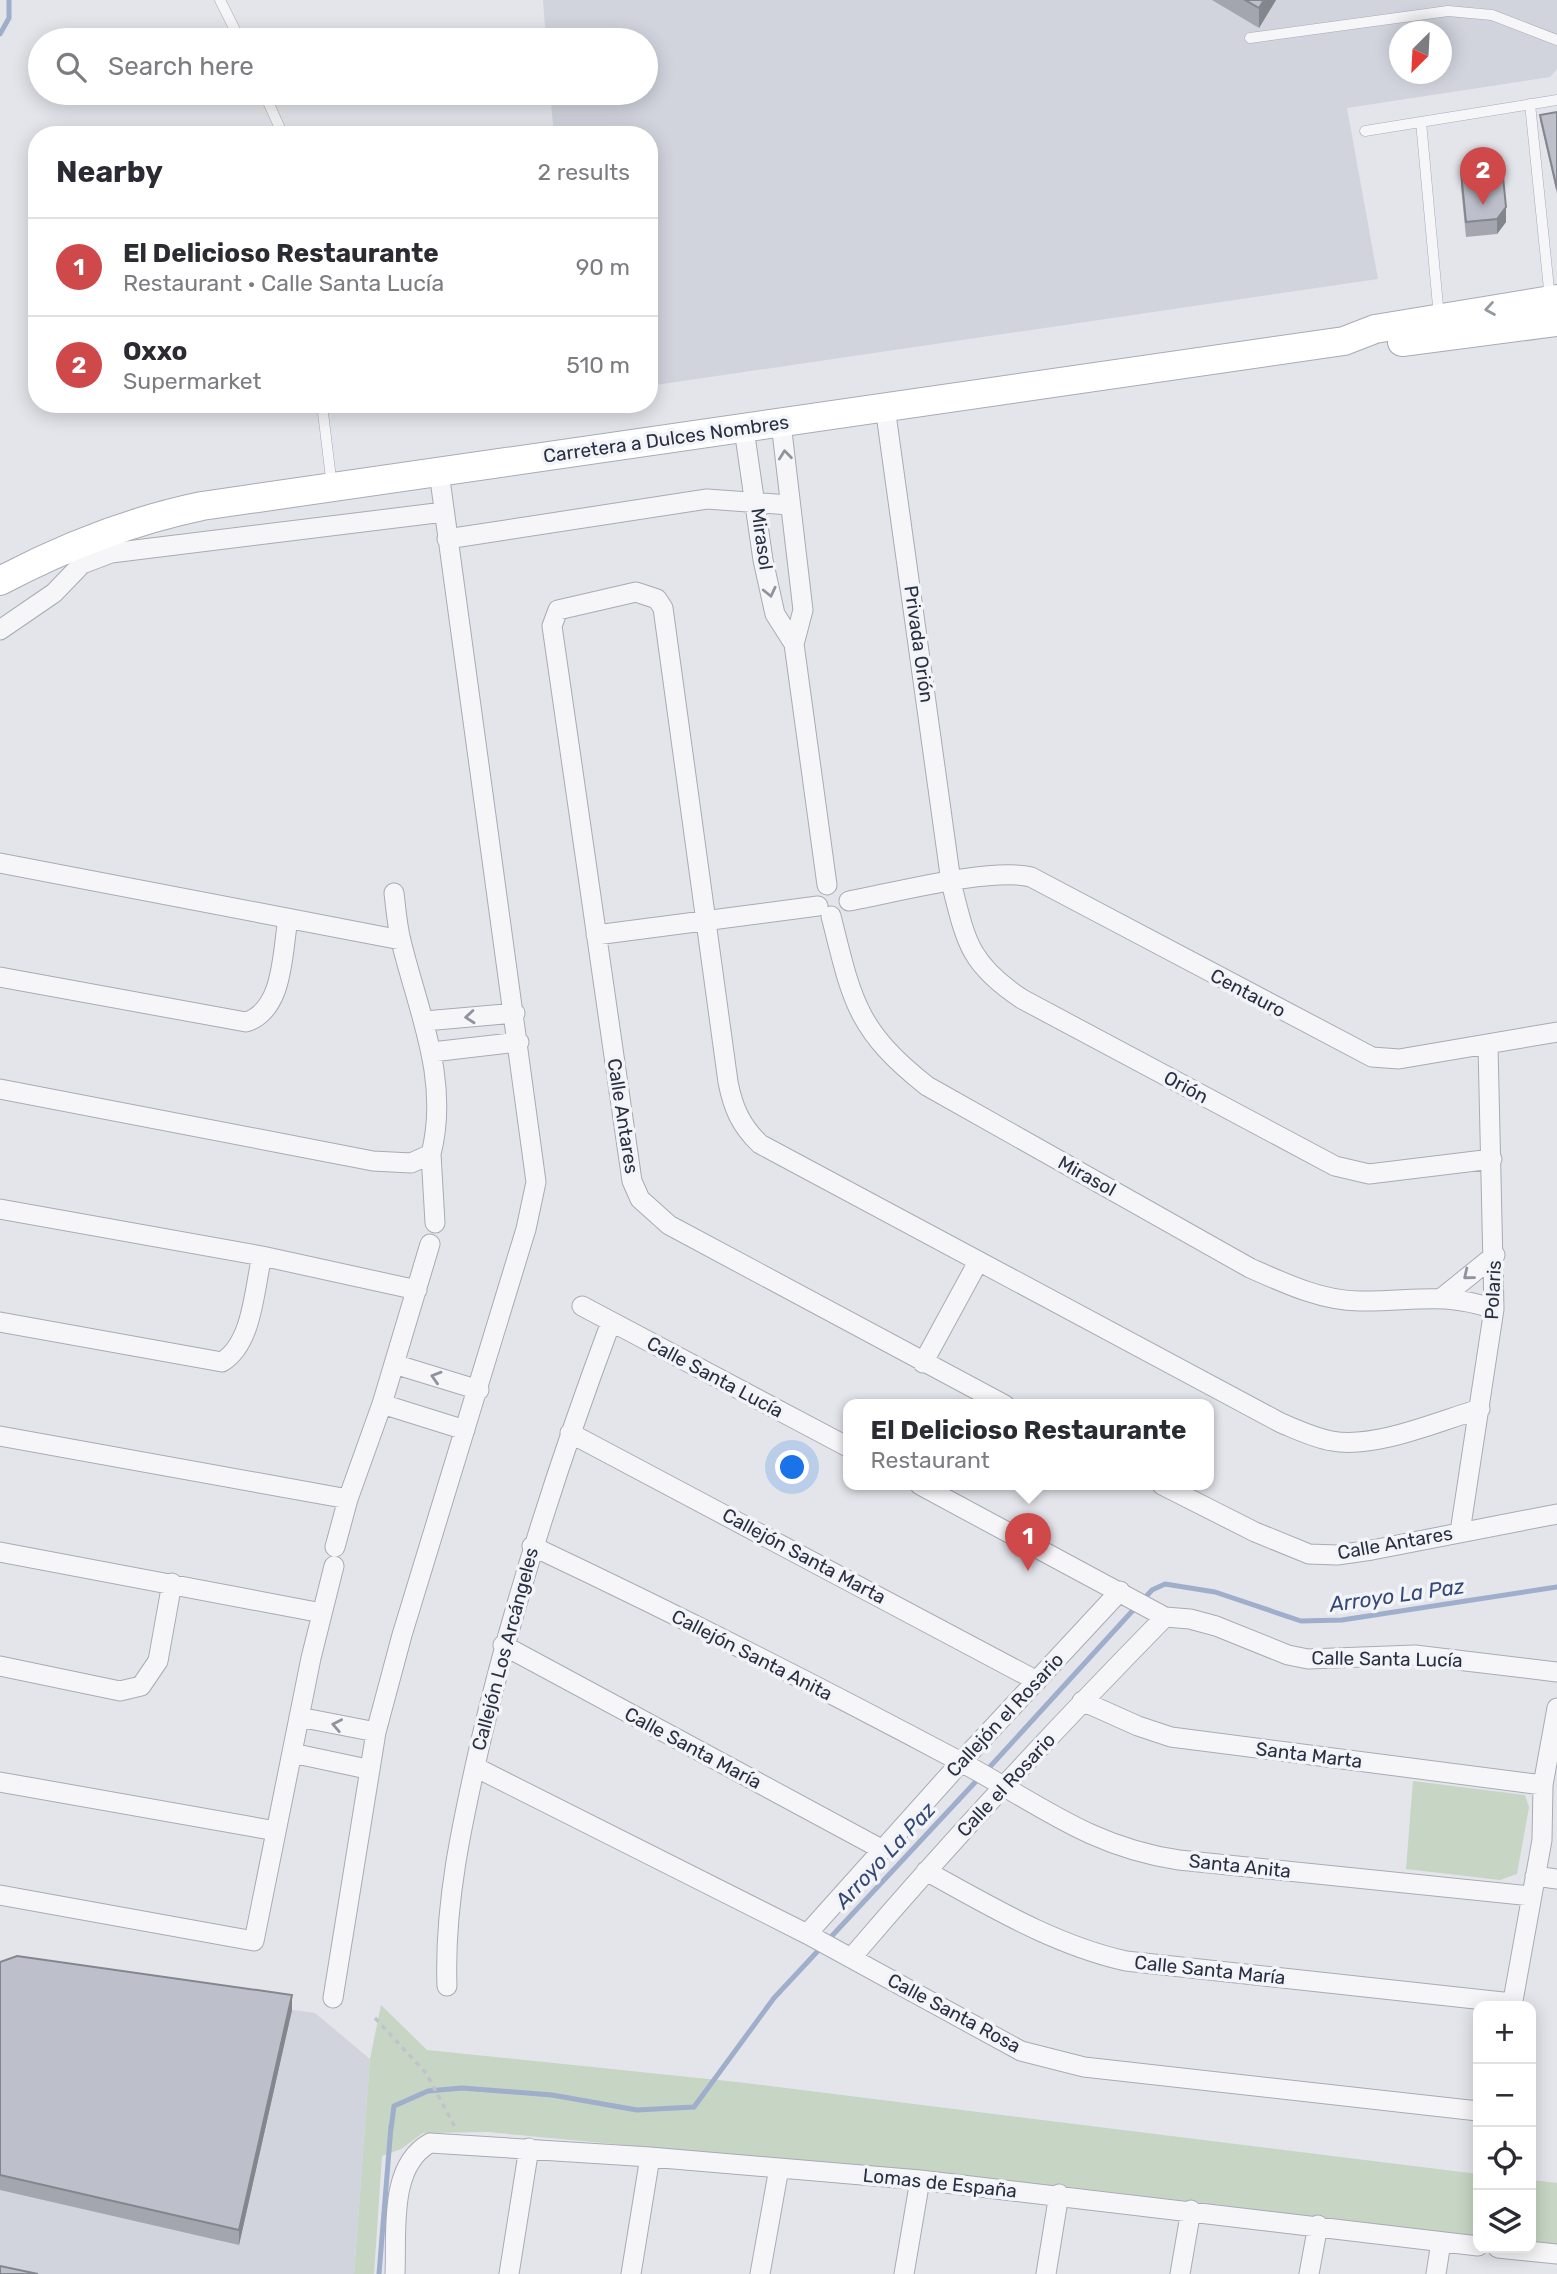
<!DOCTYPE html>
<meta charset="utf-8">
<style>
:root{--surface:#fff;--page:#f7f7f7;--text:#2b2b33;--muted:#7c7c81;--line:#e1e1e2;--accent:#cf494b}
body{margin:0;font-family:Rubik,sans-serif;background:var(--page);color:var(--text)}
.controls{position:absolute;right:21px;bottom:21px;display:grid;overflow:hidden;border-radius:14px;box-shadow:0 4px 18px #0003}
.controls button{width:63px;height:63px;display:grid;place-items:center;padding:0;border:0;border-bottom:2px solid var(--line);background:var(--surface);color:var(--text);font:35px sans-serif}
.compass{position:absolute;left:1389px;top:21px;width:63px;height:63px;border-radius:50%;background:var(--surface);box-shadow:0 4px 18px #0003;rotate:204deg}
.you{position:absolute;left:793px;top:1468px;width:24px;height:24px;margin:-18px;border:5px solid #fff;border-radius:50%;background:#1a73e8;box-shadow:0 0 0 10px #1a73e833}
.badge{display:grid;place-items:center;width:46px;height:46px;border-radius:50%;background:var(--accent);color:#fff;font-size:23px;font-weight:700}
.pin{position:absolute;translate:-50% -58px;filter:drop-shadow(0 2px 4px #0008)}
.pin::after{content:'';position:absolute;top:37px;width:24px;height:21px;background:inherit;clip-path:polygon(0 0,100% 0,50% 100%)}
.popup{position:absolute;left:843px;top:1399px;width:371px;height:91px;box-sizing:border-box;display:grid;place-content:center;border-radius:14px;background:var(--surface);filter:drop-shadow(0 2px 5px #0005);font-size:23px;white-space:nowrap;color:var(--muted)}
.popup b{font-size:26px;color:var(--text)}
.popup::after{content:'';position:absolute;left:50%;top:100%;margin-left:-14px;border:14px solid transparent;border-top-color:var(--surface)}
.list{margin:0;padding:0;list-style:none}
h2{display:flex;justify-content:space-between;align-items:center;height:91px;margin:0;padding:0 28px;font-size:30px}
h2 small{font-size:23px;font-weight:400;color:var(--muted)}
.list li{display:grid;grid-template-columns:46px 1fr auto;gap:21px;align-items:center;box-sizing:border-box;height:98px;padding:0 28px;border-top:2px solid var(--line)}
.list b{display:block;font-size:26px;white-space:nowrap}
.list p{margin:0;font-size:23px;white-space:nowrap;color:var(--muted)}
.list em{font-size:23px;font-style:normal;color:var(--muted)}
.icon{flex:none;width:38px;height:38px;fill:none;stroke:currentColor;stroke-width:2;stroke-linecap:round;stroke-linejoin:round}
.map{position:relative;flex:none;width:1557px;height:2274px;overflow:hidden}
.search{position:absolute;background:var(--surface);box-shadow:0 4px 18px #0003;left:28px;top:28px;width:630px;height:77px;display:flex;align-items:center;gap:18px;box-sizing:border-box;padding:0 24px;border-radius:38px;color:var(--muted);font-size:26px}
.panel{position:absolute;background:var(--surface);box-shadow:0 4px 18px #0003;left:28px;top:126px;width:630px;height:287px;border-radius:28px}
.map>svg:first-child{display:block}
.built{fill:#d1d4dd;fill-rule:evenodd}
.green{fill:#c6d5c4}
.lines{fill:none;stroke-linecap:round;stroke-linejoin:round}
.stream{stroke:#9eaecb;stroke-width:5}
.lane-casing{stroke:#a8abb5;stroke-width:11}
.street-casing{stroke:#a8abb5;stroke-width:21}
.secondary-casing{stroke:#a8abb5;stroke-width:30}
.path{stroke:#c1c3ca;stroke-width:3.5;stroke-dasharray:5 5;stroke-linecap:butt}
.lane{stroke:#f6f6f9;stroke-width:10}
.street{stroke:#f6f6f9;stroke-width:19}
.secondary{stroke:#fff;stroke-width:28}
.wall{fill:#a3a5af}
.shaded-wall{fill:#84868e}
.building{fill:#bdc0cb;stroke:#84868e;stroke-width:2}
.oneway{stroke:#9498a1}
.oneway2{stroke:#90939e}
.labels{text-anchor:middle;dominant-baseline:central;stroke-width:7;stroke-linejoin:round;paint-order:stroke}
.street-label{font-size:19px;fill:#2a3043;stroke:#f3f4f8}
.water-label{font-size:21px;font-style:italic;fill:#344978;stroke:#f3f4f8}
</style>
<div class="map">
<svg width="1557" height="2274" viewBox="0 0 1557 2274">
<rect width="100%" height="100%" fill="#e3e5eb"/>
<path class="built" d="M 543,0 L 1557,0 L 1557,69 L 1550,77 L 1347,108 L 1378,279 L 649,386 L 649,135 L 554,135 L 550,93 L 646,93 L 646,40 L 546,40 ZM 1400,32 L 1442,32 L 1442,74 L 1400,74 Z
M 17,1971 L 315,2013 L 370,2059 L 354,2274 L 0,2274 L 0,1977 Z"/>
<path class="green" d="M 1413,1781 L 1525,1795 L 1529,1807 L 1517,1874 L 1500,1880 L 1406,1869 Z
M 381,2005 L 427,2050 L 737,2082 L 1478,2174 L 1478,2236 L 1068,2187 L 488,2132 L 423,2133 L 401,2149 L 382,2156 L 374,2274 L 354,2274 L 370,2059 Z
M 1531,2180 L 1557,2183 L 1557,2245 L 1531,2242 Z"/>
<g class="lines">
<path class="stream" d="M 0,34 L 9,18 L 9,0
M 1143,1600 L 1152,1590 L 1165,1584 L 1215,1592 L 1301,1621 L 1342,1620 L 1557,1587
M 987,1770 L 1136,1607
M 391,2129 L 394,2106 L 428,2091 L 462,2088 L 552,2095 L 637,2110 L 694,2107 L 774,1998 L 980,1777
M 379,2274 L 391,2126"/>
<g class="lane-casing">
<path id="lane" d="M 220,0 L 240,40
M 1250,38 L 1448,11 L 1492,15 L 1557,40
M 264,93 L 283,135
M 1530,104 L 1550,299
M 1421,122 L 1439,317
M 1365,131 L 1557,100
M 322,404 L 332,487"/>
</g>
<g class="street-casing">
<path id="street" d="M 885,407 L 951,882 C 966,942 969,964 1022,999 L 1335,1166 L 1369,1174 L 1492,1159
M 781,423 L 803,610 L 794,644 L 827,885
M 744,429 L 763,560 L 775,614 L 794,644
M 447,539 L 707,499 L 790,505
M 0,630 L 54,593 L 82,564 L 111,553 L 444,512
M 0,863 L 401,940
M 849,901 C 893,893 991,867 1031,877 L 1372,1057 L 1399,1059 L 1557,1032
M 831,916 C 852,1000 856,1030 927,1086 L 1250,1268 C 1284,1283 1322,1301 1359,1301 C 1412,1302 1441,1291 1494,1309
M 596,935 L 818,906
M 0,977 L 246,1022 C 284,1010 282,953 288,919
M 425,1021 L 515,1013
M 432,1052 L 519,1042
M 0,1089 L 373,1161 L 411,1163 L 431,1154 C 450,1080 418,1011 401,941 C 397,925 396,909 394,893
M 431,1154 L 435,1223
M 0,1209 L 262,1256 L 417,1290
M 1443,1297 L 1495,1255
M 582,1306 L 848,1447
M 0,1322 L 222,1362 C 253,1343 254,1289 262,1256
M 923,1363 L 978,1262
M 394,1364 L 479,1390
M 382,1404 L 465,1430
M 1005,1405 L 669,1225 L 640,1199 L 632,1181 L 552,626 L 558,610 L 636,592 L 657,599 L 663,608 L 728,1082 C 733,1108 741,1126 760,1144 L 1281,1423 C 1298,1430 1314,1438 1332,1441 C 1376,1449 1438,1421 1480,1409
M 570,1433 L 1037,1681
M 0,1436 L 348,1499 L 382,1404 L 430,1244
M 920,1485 L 1165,1617 L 1190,1619 L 1216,1626 L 1288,1655 L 1308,1659 L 1415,1655 L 1557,1672
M 1162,1485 L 1255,1532 L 1309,1554 L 1337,1555 L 1372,1550 L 1557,1514
M 1460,1532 L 1494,1309 L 1488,1046
M 532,1546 C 676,1614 818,1686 959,1761 C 1036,1802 1089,1847 1179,1860 L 1531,1896
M 335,1547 L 348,1499
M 0,1552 L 322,1613
M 503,1645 L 883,1850
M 0,1666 L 120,1691 L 141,1686 L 158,1661 L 172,1583
M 1082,1701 L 1138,1726 L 1171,1737 L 1543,1785
M 299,1717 L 376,1732
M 292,1753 L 367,1769
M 475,1767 L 807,1934 L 1021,2051 L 1084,2067 L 1478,2111
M 0,1782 L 276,1831
M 926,1871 C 990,1906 1054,1945 1126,1961 L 1512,2003
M 1535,1876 L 1557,1879
M 0,1895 L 254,1941 L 311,1658 L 334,1566
M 807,1934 L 961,1762 L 1120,1591
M 852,1957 C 952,1840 1057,1727 1165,1617
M 447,1986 C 444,1904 462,1824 480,1744 C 514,1600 559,1461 611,1322
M 333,1998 L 376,1732 L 402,1635 L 526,1229 L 536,1182 L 439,472
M 1512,2006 L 1542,1840 L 1543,1785 L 1557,1708
M 1498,2248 L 1557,2254
M 395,2274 C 397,2233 388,2166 430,2143 L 650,2157 L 920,2180 L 1478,2246
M 509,2274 L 529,2148
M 631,2274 L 650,2157
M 760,2274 L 779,2168
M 904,2274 L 920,2180
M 1046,2274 L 1059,2194
M 1180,2274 L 1191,2210
M 1309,2274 L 1318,2225
M 1436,2274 L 1441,2242"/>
</g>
<g class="secondary-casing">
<path id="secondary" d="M 1402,342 L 1557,322
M 0,581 C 64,547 130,521 202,506 L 1344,341 L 1375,329 L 1557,299"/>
</g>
<path class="path" d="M 375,2018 L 426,2073 L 455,2127"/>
<use href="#lane" class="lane"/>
<use href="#street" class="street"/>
<use href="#secondary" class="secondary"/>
</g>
<path class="wall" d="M 1212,0 L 1276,0 L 1259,28 Z
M 1557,112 L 1557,194 L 1540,120 L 1540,115 Z
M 1461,172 L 1506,222 L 1497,234 L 1466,237 L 1461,187 Z
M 0,1962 L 292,2010 L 239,2245 L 0,2190 Z"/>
<path class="shaded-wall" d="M 1264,0 L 1276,0 L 1259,28 L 1259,8 Z
M 1506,207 L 1506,222 L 1497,234 L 1497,219 Z
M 292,1995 L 292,2010 L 239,2245 L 239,2230 Z"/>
<path class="building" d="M 1245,0 L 1264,0 L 1259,8 Z
M 1557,112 L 1557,189 L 1540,115 Z
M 1502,167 L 1506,207 L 1497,219 L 1466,222 L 1461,172 Z
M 17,1956 L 292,1995 L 239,2230 L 0,2175 L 0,1962 Z
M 0,2266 L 38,2274 L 0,2274 Z"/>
<defs><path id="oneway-chevron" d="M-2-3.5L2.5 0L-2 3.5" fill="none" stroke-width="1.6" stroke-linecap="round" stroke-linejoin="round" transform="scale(1.75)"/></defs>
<use class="oneway" href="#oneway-chevron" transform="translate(1490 309) rotate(171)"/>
<g class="oneway2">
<use href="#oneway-chevron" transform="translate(785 455) rotate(-96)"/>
<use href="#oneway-chevron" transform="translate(770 592) rotate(77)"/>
<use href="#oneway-chevron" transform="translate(470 1017) rotate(175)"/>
<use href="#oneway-chevron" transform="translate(1468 1275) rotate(141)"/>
<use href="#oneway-chevron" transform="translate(436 1377) rotate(-163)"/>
<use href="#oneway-chevron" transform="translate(337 1725) rotate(-169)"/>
</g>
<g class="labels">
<g class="street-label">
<text transform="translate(666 439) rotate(-8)">Carretera a Dulces Nombres</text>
<text transform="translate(762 539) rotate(82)">Mirasol</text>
<text transform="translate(919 644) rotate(82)">Privada Orión</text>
<text transform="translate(1248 993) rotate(28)">Centauro</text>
<text transform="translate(1186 1087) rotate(28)">Orión</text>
<text transform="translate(623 1116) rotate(81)">Calle Antares</text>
<text transform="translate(1087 1176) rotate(29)">Mirasol</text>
<text transform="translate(1493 1290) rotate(-87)">Polaris</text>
<text transform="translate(715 1377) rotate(28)">Calle Santa Lucía</text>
<text transform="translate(1395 1543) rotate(-10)">Calle Antares</text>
<text transform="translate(804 1556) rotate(28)">Callejón Santa Marta</text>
<text transform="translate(505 1649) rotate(-75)">Callejón Los Arcángeles</text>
<text transform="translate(752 1655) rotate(27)">Callejón Santa Anita</text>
<text transform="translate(1387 1659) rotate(1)">Calle Santa Lucía</text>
<text transform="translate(1005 1715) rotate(-47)">Callejón el Rosario</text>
<text transform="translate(693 1748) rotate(28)">Calle Santa María</text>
<text transform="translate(1309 1755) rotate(7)">Santa Marta</text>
<text transform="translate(1006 1785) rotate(-47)">Calle el Rosario</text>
<text transform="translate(1240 1866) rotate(6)">Santa Anita</text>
<text transform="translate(1210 1970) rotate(6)">Calle Santa María</text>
<text transform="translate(954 2013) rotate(28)">Calle Santa Rosa</text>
<text transform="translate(940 2183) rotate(6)">Lomas de España</text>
</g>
<g class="water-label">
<text transform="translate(1397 1595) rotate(-8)">Arroyo La Paz</text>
<text transform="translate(885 1855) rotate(-47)">Arroyo La Paz</text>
</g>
</g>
</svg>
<div class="controls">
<button>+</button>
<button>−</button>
<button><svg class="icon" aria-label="locate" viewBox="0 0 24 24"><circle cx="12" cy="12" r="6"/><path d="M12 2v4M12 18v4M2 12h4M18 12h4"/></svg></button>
<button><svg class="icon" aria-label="layers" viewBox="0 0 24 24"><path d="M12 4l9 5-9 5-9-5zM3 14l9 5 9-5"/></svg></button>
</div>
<svg class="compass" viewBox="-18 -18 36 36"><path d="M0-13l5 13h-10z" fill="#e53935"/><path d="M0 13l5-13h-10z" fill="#7c7c81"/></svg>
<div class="you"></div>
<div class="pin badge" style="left:1028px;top:1571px">1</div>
<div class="popup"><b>El Delicioso Restaurante</b>Restaurant</div>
<div class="pin badge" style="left:1483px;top:205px">2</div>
<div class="search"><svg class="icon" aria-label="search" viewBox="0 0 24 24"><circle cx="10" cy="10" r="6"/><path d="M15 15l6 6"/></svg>Search here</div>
<section class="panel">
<h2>Nearby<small>2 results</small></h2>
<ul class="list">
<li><span class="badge">1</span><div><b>El Delicioso Restaurante</b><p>Restaurant · Calle Santa Lucía</p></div><em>90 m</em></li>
<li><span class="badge">2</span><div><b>Oxxo</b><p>Supermarket</p></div><em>510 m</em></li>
</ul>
</section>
</div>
